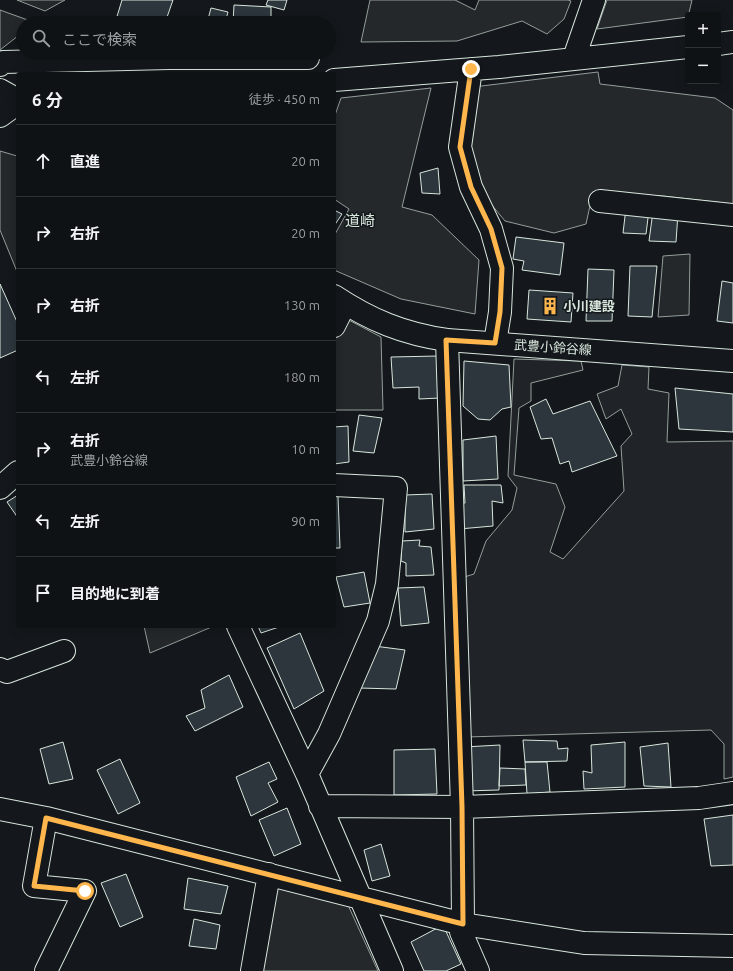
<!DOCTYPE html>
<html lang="ja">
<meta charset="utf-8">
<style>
:root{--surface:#0f1215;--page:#181b1e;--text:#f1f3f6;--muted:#9b9ea0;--line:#2f3234}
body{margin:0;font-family:Ubuntu,"Noto Sans JP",sans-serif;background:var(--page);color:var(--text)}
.controls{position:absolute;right:12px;top:12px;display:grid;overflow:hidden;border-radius:4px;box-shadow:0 2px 10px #0003}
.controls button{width:36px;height:36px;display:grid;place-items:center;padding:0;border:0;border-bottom:1px solid var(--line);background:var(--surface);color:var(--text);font:20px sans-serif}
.stop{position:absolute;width:12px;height:12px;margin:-9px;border:3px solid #ffb74d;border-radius:50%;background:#fff}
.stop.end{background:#ffb74d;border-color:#fff;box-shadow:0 1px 4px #0008}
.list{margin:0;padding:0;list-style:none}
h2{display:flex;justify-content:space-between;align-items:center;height:52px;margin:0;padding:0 16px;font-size:17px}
h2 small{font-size:13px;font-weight:400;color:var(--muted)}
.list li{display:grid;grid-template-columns:26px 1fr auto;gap:12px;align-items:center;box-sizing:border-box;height:72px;padding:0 16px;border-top:1px solid var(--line)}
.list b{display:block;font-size:15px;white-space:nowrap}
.list p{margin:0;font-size:13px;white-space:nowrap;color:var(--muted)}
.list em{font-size:13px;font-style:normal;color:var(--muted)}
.icon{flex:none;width:22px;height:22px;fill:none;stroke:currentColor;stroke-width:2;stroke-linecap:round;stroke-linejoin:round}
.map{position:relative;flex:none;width:733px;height:971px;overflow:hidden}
.search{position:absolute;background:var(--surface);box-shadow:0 2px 10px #0003;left:16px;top:16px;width:320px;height:44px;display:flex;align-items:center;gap:10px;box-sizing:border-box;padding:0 14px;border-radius:22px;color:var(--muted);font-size:15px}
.panel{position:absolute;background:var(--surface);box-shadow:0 2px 10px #0003;left:16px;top:72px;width:320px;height:556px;border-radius:4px}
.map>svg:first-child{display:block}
.green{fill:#202428;stroke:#939e99}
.parking{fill:#24282b;stroke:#939e99}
.building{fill:#2c363c;stroke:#d8e6dc}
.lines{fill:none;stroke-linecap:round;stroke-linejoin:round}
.minor-casing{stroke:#d8e6dc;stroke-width:24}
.major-casing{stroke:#d8e6dc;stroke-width:24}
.minor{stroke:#14181c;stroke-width:22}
.major{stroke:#14181c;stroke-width:22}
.route{stroke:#ffb74d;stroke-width:5}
.labels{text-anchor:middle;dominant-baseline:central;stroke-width:3;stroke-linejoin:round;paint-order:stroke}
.poi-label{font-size:13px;font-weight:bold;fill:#d8e6dc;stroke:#14181c;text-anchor:start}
.street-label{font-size:13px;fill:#d8e6dc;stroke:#14181c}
.quarter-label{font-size:15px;fill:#d8e6dc;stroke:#14181c}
</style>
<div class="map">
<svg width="733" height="971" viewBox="0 0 733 971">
<rect width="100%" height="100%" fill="#14181c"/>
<path class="green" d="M 514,359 L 581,361 L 583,370 L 531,383 L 531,401 L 519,408 L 514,475 L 556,484 L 565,507 L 550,552 L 563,559 L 624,491 L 621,446 L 632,434 L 621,409 L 606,419 L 597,394 L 618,386 L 622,365 L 649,367 L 648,389 L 669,393 L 667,442 L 733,441 L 733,777 L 724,779 L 724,744 L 711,730 L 466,737 L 461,578 L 474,574 L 486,541 L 512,510 L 517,488 L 508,476 Z"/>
<path class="parking" d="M 17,0 L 65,0 L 45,11 Z
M 370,0 L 455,0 L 475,10 L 479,0 L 568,0 L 571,1 L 564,19 L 547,34 L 522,21 L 457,41 L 361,42 Z
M 607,0 L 692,0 L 688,17 L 597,29 Z
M 0,10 L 36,23 L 23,23 L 23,32 L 0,50 Z
M 598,72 L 600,84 L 715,98 L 733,110 L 733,204 L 663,196 L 593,192 L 586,224 L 554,233 L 505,221 L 481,192 L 465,148 L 473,87 Z
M 431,88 L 402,207 L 432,215 L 479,260 L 475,314 L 401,299 L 334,270 L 334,236 L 349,209 L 334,199 L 334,118 L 341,98 Z
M 0,151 L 17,156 L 18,158 L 18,274 L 0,230 Z
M 690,254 L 689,315 L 658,317 L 663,256 Z
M 343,317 L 381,337 L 383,410 L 334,410 L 334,336 Z
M 144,626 L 214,626 L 150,653 Z
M 277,887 L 348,905 L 378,971 L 262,971 Z"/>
<path class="building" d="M 122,0 L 173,0 L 165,23 L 115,23 Z
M 268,0 L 287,0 L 284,10 L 266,5 Z
M 234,5 L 271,7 L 271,23 L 233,23 Z
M 211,8 L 228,12 L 225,23 L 207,23 Z
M 438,168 L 440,194 L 422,193 L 420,173 Z
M 626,208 L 649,210 L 646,234 L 623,233 Z
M 334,210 L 342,214 L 334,226 Z
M 653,211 L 678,213 L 676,242 L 649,241 Z
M 516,237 L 564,243 L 560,275 L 522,270 L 524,261 L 513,259 Z
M 630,266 L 657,266 L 652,317 L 628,316 Z
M 588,269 L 614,270 L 612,321 L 586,321 Z
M 722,281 L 733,283 L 733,323 L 717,321 Z
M 0,284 L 18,324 L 18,350 L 0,358 Z
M 529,290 L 573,293 L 571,322 L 527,319 Z
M 438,356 L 440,398 L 419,399 L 419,387 L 393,388 L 391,357 Z
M 464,361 L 509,365 L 511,407 L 502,409 L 490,420 L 478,419 L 463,406 Z
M 675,388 L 733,394 L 733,432 L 679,429 Z
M 546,399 L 553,414 L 590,401 L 617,456 L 572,472 L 569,461 L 560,464 L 552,438 L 541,439 L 530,407 Z
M 359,415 L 382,418 L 374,453 L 353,451 Z
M 348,426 L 349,462 L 334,464 L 334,427 Z
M 496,436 L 498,479 L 463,481 L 463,440 Z
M 464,485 L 501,485 L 503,503 L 492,501 L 493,526 L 459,529 L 457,504 L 465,503 Z
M 432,494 L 434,529 L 405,532 L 405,495 Z
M 18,495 L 18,518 L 7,502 Z
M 334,496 L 338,496 L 340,548 L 334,548 Z
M 420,540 L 419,546 L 431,547 L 434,575 L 406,576 L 406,563 L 401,561 L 402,541 Z
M 364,572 L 370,603 L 344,607 L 336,577 Z
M 424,587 L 429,623 L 401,626 L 398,588 Z
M 258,626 L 282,626 L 261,633 Z
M 300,633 L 324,691 L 294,709 L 267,648 Z
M 374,646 L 405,650 L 396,689 L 359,688 Z
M 229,675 L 243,707 L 195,731 L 186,716 L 205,708 L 201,690 Z
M 523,740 L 557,741 L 558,749 L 568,748 L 567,761 L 525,762 Z
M 63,742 L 73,779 L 49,784 L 40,749 Z
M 625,742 L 625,787 L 584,789 L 583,771 L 592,773 L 591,745 Z
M 668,743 L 671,787 L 644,786 L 640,747 Z
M 500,745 L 499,790 L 464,791 L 464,747 Z
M 435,749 L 437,794 L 394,795 L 394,750 Z
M 120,759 L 140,803 L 118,814 L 97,770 Z
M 269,762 L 277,779 L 268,783 L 278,802 L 251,816 L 236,777 Z
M 525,762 L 547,762 L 550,792 L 527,794 Z
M 500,768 L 525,769 L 526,785 L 499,786 Z
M 287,808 L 301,844 L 274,856 L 259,820 Z
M 733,815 L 733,865 L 711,866 L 704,819 Z
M 381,844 L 390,876 L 372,881 L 364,850 Z
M 126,874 L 143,917 L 120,927 L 101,883 Z
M 188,878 L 228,886 L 221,914 L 184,909 Z
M 194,919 L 220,925 L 216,949 L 189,946 Z
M 443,925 L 461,964 L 446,971 L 424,971 L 411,942 Z"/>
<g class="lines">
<g class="minor-casing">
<path id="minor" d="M 718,44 L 733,42
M 574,58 L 594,0
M 0,65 L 3,62 L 169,58 L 308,58
M 471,69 L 460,147 L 471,187 L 491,229 L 502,268 L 500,312 L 495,343
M 334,80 L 499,67 L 688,47
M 0,116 L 18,103
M 600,201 L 733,215
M 334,326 L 345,304
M 0,488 L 18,472
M 238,626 L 307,774 L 392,971
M 0,669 L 7,672 L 64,651
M 307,774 L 329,734 L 378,621 L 387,584 L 396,488 L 334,485
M 320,806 L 462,807 L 699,798 L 733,793
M 0,809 L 46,818 L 463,924 L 462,807 L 447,340
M 46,971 L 85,891 L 34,886 L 46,818
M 252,971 L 269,874
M 478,971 L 461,932 L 463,924 L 584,943 L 733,946"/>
</g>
<g class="major-casing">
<path id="major" d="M 0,90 L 18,100
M 334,296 C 370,320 404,334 447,340 L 733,361"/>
</g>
<use href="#minor" class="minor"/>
<use href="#major" class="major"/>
</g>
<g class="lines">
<path class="route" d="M 85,891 L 34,886 L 46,818 L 463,924 L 462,807 L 446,340 L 495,343 L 500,312 L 502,268 L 491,229 L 471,187 L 460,147 L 471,69"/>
</g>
<defs>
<g id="building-bare" transform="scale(1.38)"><path d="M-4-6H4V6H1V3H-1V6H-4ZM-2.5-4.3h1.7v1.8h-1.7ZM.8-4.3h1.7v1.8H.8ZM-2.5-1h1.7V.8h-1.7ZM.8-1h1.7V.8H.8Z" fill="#ffb74d" stroke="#14181c" stroke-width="2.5" paint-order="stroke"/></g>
</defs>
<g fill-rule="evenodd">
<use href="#building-bare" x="550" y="306"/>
</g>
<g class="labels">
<g class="poi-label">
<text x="563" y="306">小川建設</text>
</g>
<g class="street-label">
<text transform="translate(553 347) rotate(4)">武豊小鈴谷線</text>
</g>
<g class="quarter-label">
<text x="360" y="220">道崎</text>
</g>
</g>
</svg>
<div class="controls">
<button>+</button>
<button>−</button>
</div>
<div class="stop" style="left:85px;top:891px"></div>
<div class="stop end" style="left:471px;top:69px"></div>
<div class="search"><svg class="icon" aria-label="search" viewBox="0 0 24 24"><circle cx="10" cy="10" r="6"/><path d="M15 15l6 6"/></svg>ここで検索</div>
<section class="panel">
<h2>6 分<small>徒歩 · 450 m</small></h2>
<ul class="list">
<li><svg class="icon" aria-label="ahead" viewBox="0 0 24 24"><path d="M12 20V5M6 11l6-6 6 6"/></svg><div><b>直進</b></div><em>20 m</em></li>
<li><svg class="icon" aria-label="right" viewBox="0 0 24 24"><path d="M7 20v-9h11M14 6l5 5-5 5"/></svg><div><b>右折</b></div><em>20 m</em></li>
<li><svg class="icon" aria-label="right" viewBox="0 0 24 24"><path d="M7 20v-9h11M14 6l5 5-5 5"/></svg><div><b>右折</b></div><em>130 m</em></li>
<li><svg class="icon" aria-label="left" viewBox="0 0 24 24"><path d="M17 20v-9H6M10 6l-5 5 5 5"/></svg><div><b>左折</b></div><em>180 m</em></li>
<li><svg class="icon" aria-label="right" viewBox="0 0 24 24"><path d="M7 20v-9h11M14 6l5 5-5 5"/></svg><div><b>右折</b><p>武豊小鈴谷線</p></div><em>10 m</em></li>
<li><svg class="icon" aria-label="left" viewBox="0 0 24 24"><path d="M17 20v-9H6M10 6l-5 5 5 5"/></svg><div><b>左折</b></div><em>90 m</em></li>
<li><svg class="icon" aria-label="arrive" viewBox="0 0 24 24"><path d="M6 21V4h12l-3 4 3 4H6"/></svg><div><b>目的地に到着</b></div></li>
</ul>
</section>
</div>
